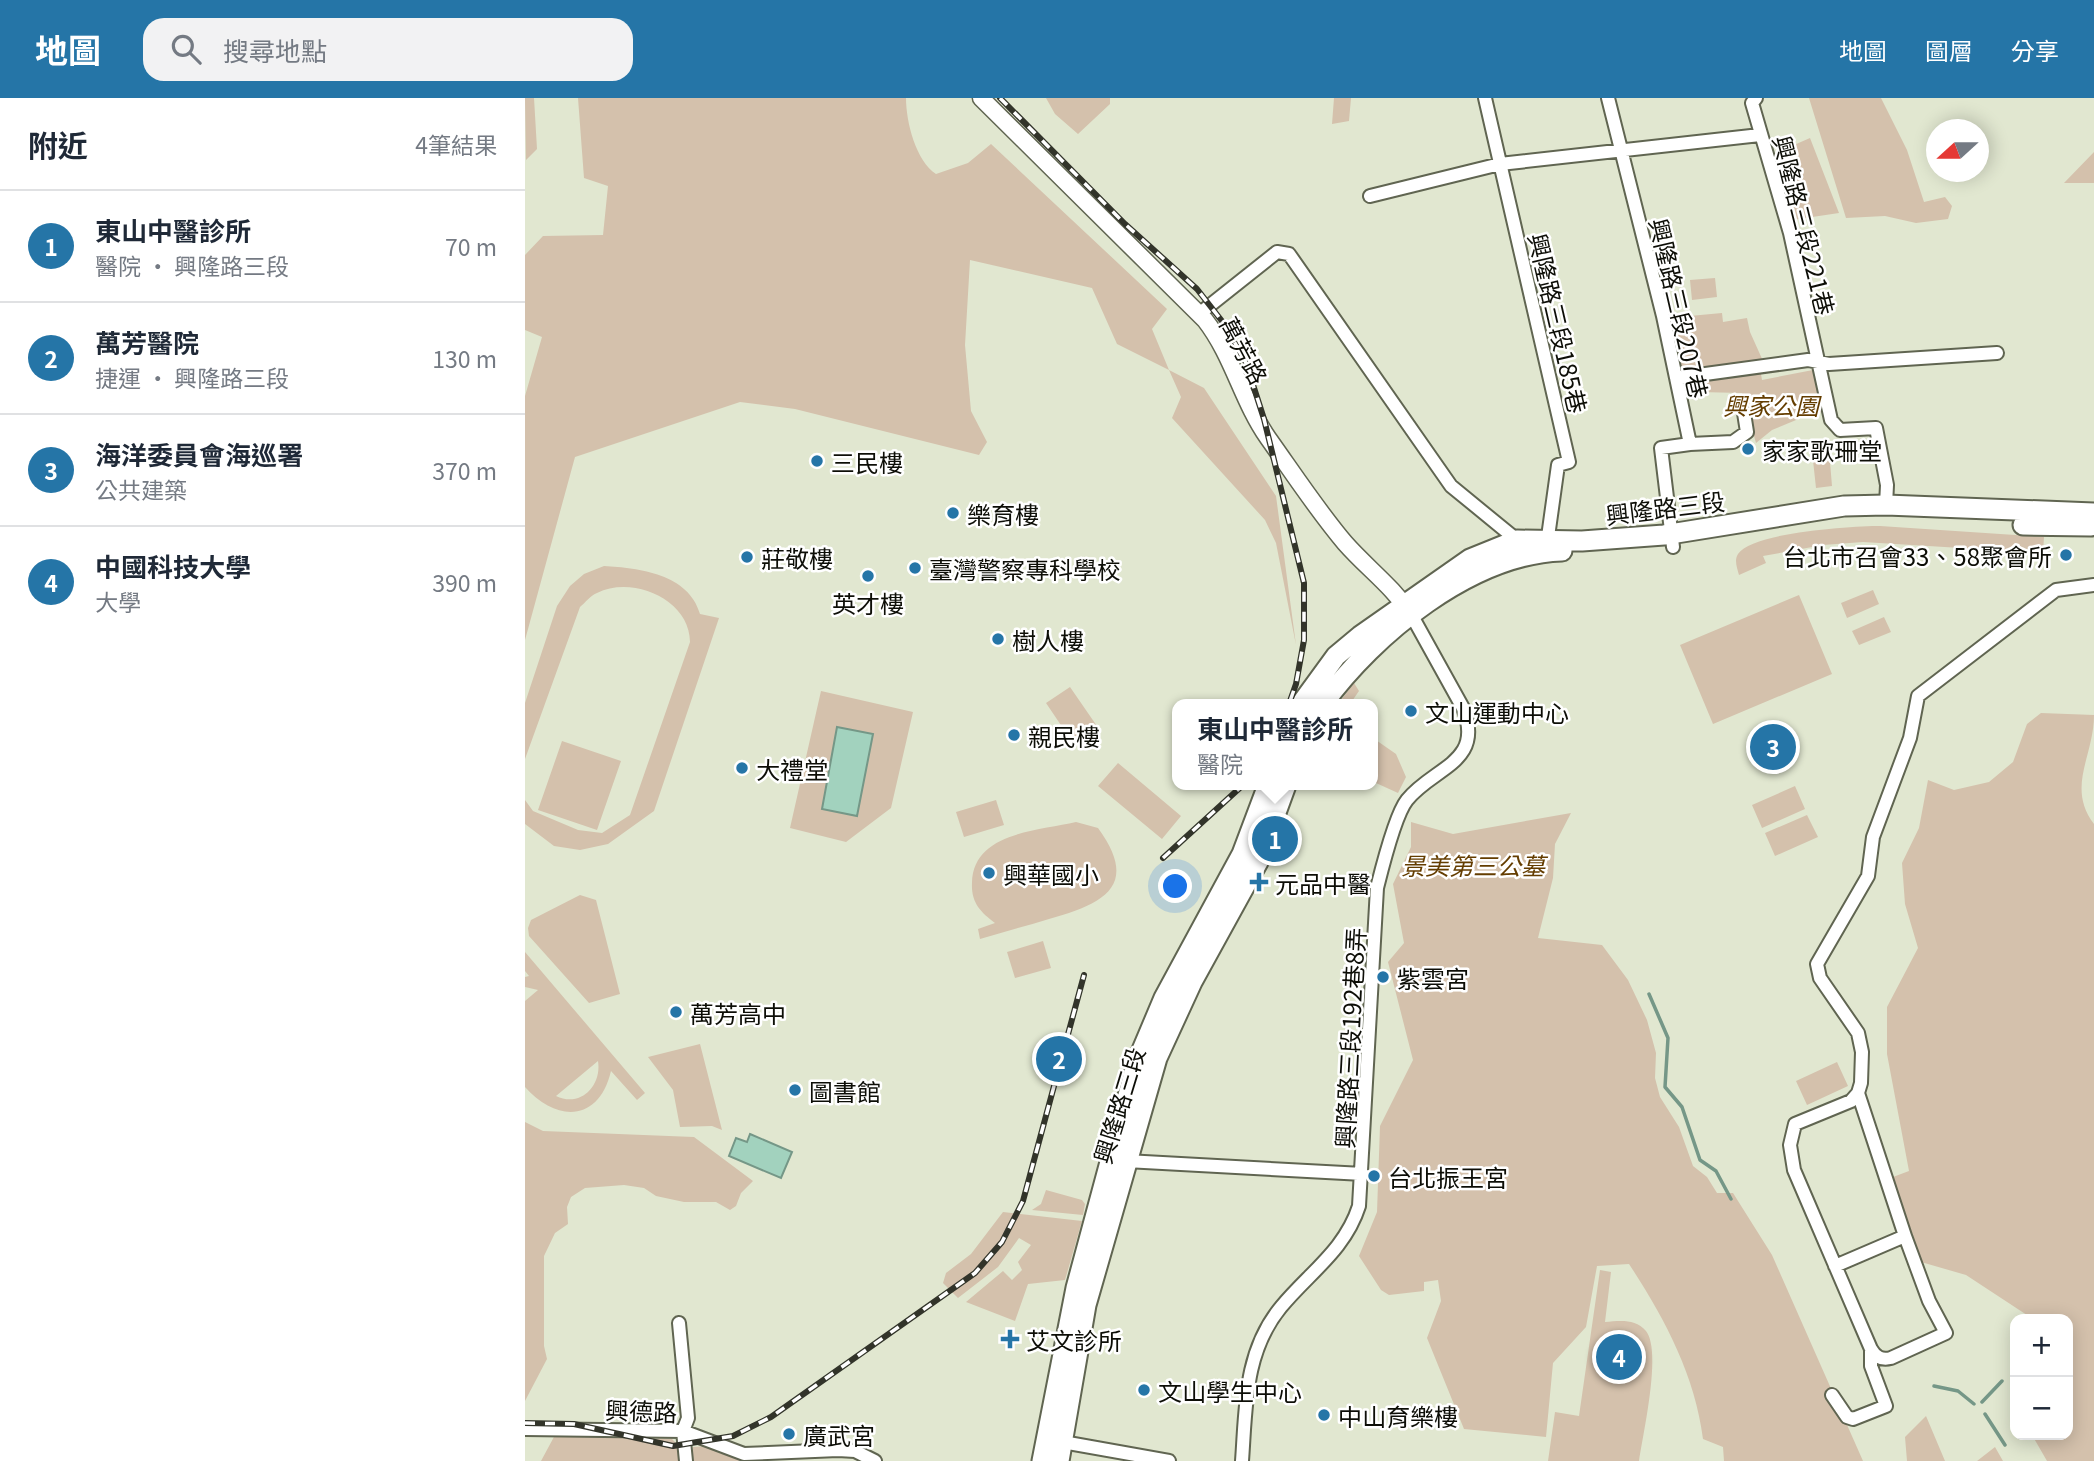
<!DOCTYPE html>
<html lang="zh-TW">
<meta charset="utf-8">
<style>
:root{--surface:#fff;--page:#f2f2f3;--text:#1f2937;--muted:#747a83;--line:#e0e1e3;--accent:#2575a7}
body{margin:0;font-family:Georgia,"Noto Sans TC",serif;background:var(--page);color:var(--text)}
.controls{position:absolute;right:21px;bottom:21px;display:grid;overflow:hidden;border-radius:14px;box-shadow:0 4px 18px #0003}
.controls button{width:63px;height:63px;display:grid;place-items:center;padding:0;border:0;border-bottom:2px solid var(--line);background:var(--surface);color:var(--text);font:35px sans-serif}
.compass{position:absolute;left:1401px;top:21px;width:63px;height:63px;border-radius:50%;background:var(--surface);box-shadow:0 4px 18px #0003;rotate:249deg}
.you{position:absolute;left:651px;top:789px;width:24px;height:24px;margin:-18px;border:5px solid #fff;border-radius:50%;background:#1a73e8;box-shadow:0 0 0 10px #1a73e833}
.badge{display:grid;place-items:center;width:46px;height:46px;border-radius:50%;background:var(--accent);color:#fff;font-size:23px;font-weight:700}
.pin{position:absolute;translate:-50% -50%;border:4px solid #fff;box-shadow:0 2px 7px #0006}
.popup{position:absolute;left:647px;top:601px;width:206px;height:91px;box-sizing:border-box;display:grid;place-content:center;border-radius:14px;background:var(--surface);filter:drop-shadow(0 2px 5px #0005);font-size:23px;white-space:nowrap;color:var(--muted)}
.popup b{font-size:26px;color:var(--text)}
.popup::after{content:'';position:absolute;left:50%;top:100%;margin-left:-14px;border:14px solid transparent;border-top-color:var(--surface)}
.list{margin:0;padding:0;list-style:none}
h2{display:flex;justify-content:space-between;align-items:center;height:91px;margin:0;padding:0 28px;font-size:30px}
h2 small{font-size:23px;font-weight:400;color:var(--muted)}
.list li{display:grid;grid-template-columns:46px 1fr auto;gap:21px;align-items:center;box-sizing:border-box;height:112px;padding:0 28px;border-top:2px solid var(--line)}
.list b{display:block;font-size:26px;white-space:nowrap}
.list p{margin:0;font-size:23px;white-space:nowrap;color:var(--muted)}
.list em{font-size:23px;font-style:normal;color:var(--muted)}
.icon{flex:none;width:38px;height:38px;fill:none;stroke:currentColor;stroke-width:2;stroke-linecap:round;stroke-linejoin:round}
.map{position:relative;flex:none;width:1569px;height:1363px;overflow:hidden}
header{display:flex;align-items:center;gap:42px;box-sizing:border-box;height:98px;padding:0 35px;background:var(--accent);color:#fff}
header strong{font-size:33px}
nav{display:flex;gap:38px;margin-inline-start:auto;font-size:24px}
.search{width:490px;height:63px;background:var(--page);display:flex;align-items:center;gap:18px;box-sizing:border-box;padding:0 24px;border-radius:21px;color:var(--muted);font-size:26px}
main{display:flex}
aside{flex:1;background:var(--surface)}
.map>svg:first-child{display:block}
.green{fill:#d4c1ac;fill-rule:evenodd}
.water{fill:#a2d2be;stroke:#759787;stroke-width:2}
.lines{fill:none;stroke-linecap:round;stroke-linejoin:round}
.stream{stroke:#759787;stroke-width:3.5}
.minor-casing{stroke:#606551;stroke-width:16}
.tertiary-casing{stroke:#606551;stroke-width:19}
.secondary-casing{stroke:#606551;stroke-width:23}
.minor{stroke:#fff;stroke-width:12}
.tertiary{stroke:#fff;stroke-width:16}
.secondary{stroke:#fff;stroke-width:19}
.rail-casing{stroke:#32342a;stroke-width:6}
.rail{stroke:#fff;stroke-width:3.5;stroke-dasharray:10;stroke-linecap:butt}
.poi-dot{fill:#2575a7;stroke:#fff;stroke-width:2.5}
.labels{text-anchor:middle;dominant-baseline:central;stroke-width:5;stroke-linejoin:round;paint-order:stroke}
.street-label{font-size:24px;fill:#0d0e07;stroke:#fff}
.park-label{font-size:24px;font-style:italic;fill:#643d00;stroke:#fff}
.poi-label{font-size:24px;fill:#0d0e07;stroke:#fff;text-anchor:start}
</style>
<header>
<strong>地圖</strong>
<div class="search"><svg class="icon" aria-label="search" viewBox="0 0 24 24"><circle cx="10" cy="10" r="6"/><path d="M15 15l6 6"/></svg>搜尋地點</div>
<nav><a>地圖</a><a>圖層</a><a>分享</a></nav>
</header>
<main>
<aside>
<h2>附近<small>4筆結果</small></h2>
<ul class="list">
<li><span class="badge">1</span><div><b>東山中醫診所</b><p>醫院 · 興隆路三段</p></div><em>70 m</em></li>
<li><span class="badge">2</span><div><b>萬芳醫院</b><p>捷運 · 興隆路三段</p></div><em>130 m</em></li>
<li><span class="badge">3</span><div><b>海洋委員會海巡署</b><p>公共建築</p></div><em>370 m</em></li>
<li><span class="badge">4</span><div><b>中國科技大學</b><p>大學</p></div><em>390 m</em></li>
</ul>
</aside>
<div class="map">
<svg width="1569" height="1363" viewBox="0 0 1569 1363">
<rect width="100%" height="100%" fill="#e1e7d0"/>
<path class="green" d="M 0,0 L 9,0 L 12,51 L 1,62 Z
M 53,0 L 381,0 C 381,24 391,63 411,76 L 443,65 L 466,46 L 642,211 L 627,231 L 644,272 L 679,290 L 751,398 L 771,547 L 751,445 L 740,422 L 647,320 L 656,299 L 644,272 L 592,246 L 567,190 L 445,162 L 440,247 L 446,313 L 462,344 L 454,357 L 270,311 L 215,304 L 50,359 L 0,542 L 0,298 L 17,239 L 0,232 L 0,157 L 18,138 L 78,137 L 83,88 L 59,80 Z
M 521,0 L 585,0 L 585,6 L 553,36 L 530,16 Z
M 809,0 L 826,0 L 824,23 L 807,26 Z
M 1284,0 L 1356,0 L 1382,52 L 1399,104 L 1420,99 L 1427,108 L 1423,121 L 1391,125 L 1360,118 L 1321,120 Z
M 1285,40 L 1314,115 L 1267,122 L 1246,57 Z
M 1569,54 L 1569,85 L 1539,85 Z
M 1190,180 L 1192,199 L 1167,202 L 1165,182 Z
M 1197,215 L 1198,224 L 1222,220 L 1225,234 L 1238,263 L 1156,275 L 1143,220 Z
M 1288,272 L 1299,314 L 1288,315 L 1247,332 L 1231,345 L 1217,295 L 1174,294 L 1172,281 L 1217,274 L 1236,276 L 1237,282 Z
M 1304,352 L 1307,388 L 1291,390 L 1287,353 Z
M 1355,428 L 1519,439 L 1518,455 L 1338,444 L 1298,447 L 1238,458 L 1241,465 L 1214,477 C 1212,470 1209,462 1213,456 C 1227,434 1329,428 1355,428 Z
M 79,468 C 114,470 164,476 175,516 L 194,520 L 129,713 L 83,746 L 55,752 L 29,748 L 0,726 L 0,702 L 8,713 L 53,732 L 77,735 L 105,717 L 165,544 C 165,502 108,477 72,495 C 66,497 60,505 55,509 L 0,661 L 0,605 L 32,508 L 45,488 L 59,476 Z
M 1348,492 L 1354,506 L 1322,520 L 1316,505 Z
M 1274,497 L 1307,576 L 1188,626 L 1155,547 Z
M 1359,519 L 1366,534 L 1334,547 L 1327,533 Z
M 829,585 L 834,593 L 825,606 L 813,606 Z
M 545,589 L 574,631 L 550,648 L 521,605 Z
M 296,593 L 388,614 L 366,710 L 321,744 L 265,730 Z
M 1516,615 L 1569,617 C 1569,658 1541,689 1569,726 L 1569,1363 L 1522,1363 L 1507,1337 L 1543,1337 L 1543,1221 L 1508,1221 L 1441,1177 L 1396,1164 L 1368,1079 L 1384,1073 L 1362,956 L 1362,909 L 1393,850 L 1380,806 L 1377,765 L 1394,730 L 1403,682 L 1429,692 L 1464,684 L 1488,664 L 1502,626 Z
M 848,640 L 871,656 L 881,679 L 873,695 L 851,685 L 848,680 Z
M 37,643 L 96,663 L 72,732 L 13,712 Z
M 593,665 L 656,718 L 637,741 L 573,688 Z
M 1270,688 L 1280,711 L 1237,730 L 1227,707 Z
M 471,702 L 479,727 L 439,739 L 431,714 Z
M 1046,715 L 1030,746 L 1028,780 L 1013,840 L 1077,847 L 1103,882 L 1122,922 L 1131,955 L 1130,980 L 1135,999 L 1154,1029 L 1168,1068 L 1182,1079 L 1192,1095 L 1208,1095 L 1247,1157 L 1338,1363 L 1199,1363 L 1198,1349 L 1178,1341 C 1170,1277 1139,1219 1104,1166 L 1072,1168 L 1061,1229 L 1028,1265 L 1021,1339 L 939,1331 L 902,1240 L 916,1203 L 913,1182 L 899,1184 L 899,1193 L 864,1197 L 856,1192 L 834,1158 L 852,1114 L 855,1028 L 888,962 L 863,864 L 879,845 L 868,786 L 886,749 L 886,724 L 928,736 Z
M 1282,717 L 1293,739 L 1250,758 L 1240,735 Z
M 551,724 L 573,730 C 616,789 577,806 524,821 C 501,828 478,834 455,841 L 453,831 L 470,825 C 455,814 446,804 447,785 C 448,734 513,733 551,724 Z
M 55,797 L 71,802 L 95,896 L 64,905 L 4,838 L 3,830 L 6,822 Z
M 518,843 L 526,870 L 490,880 L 482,854 Z
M 0,854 L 120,995 L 112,1002 L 86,973 C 74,1024 32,1025 0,989 L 0,903 L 13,892 L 0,889 L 0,879 L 4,878 L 0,873 ZM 73,963 C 77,988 55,1010 31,998 Z
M 175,946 L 197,1032 L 187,1028 L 155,1029 L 148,992 L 123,959 Z
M 1312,964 L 1323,988 L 1282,1007 L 1271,983 Z
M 0,1024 L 18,1033 L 169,1039 L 228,1083 L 216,1095 L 211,1108 L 205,1112 L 191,1104 L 159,1104 L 131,1098 L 119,1090 L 99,1087 L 60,1090 L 46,1099 L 42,1109 L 43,1126 L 30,1135 L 19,1158 L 19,1248 L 22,1261 L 0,1303 Z
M 521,1092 L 557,1102 L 560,1106 L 558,1117 L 507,1112 L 516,1106 Z
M 478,1114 L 557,1123 L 540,1182 L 503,1186 L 490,1223 L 441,1204 L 478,1173 L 487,1182 L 497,1172 L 493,1164 L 506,1147 L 494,1140 L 473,1169 L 433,1200 L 418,1185 L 421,1175 L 446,1156 Z
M 1075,1172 L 1086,1174 L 1080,1224 C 1094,1223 1110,1220 1121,1233 C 1137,1253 1118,1335 1114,1363 L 1023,1363 L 1030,1314 L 1054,1318 Z
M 1401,1318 L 1420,1363 L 1382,1363 L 1380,1339 Z
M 30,1337 L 147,1341 L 152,1346 L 154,1363 L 16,1363 Z
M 182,1348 L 194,1355 L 229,1363 L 167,1363 L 168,1349 Z
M 1470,1349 L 1478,1363 L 1452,1363 Z"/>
<path class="water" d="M 312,629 L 348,636 L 332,718 L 297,711 Z
M 225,1036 L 267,1054 L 256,1080 L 204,1058 L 211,1040 L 222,1044 Z"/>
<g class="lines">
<path class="stream" d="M 1124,896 L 1143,940 L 1140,989 L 1157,1009 L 1175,1062 L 1191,1073 L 1206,1101
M 1409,1288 L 1433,1293 L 1449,1306
M 1457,1304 L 1477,1283
M 1460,1316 L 1480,1347"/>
<g class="minor-casing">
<path id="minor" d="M 960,0 L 1044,364 L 1033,367 L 1022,446
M 1083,0 L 1138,218 L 1165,346 L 1136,350 L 1148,449
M 1231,0 L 1227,5 L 1265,135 L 1306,322 L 1315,332 L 1351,330 L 1362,387 L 1361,407
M 845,98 L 975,66 L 1235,37
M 674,216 L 752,154 L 764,156 L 926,388 L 992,442
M 1151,280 L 1283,262 L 1304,266 L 1472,255
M 1165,346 L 1208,344 L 1222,334 L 1219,315
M 1333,995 L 1380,1138
M 598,1060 L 601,1063 L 838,1076
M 1310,1168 L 1380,1138 L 1404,1203 L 1421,1235 L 1366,1260 C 1357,1262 1351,1260 1346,1251 L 1269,1072 L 1265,1047 L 1270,1026 L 1326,1003 L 1333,995 L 1336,985 L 1337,954 L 1333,935 L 1295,880 L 1292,866 L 1343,778 L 1348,739 L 1385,640 L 1393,598 L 1531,492 L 1569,487
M 154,1225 L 163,1320 L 158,1333 L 161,1363
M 1307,1297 L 1322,1319 L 1328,1321 L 1361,1308 L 1346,1268 L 1346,1251
M 0,1331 L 158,1333 L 219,1356 L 313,1352 L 330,1353 L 350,1363
M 532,1343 L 644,1363
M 717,1363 C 721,1309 719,1254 756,1209 C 784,1175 820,1152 834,1108 L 852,790 C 857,770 870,717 882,702 C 908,669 960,665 938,610 L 887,518"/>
</g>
<g class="tertiary-casing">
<path id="tertiary" d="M 456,0 L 680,222 C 708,258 717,303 743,340 C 768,375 792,412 820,445 C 842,470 867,488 886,516"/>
</g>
<g class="secondary-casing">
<path id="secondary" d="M 1498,427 L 1566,428
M 776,606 L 811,558 L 835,538 L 945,461 L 992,442 L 1057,443 L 1139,437 L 1319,408 L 1361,407 L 1569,415
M 798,606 C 849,536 946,456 1037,453
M 517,1363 L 551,1190 L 612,964 L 639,900 L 717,756 L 743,687
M 534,1363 L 561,1207 L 632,960 L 667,884 L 733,764 L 761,687"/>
</g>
<use href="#minor" class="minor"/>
<use href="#tertiary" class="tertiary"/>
<use href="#secondary" class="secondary"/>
<g class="rail-casing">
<path id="rail" d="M 475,0 L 600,126 L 672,191 L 700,227 L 721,265 L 739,321 L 779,485 L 779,542 L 771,586 L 764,606
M 638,760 L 718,687
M 0,1325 L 49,1326 L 148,1348 L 208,1338 L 246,1319 L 450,1175 L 477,1144 L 498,1103 L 559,877"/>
</g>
<use href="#rail" class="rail"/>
</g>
<g class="poi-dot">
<circle cx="1223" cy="351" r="7"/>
<circle cx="292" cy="363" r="7"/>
<circle cx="428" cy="415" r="7"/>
<circle cx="1541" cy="457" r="7"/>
<circle cx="222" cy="459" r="7"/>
<circle cx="390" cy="470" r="7"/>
<circle cx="343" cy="478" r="7"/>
<circle cx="473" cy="541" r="7"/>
<circle cx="886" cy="613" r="7"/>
<circle cx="489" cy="637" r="7"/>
<circle cx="217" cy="670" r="7"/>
<circle cx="464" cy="775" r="7"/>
<path d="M730.5 773.5h7v7h7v7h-7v7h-7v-7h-7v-7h7z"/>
<circle cx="858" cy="879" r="7"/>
<circle cx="151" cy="914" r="7"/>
<circle cx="270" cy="992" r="7"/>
<circle cx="849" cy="1078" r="7"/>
<path d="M481.5 1230.5h7v7h7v7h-7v7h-7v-7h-7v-7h7z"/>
<circle cx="619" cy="1292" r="7"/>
<circle cx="799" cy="1317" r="7"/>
<circle cx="264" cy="1336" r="7"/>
</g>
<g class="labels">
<g class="street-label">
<text transform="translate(1280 127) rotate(76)">興隆路三段221巷</text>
<text transform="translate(1155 210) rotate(77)">興隆路三段207巷</text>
<text transform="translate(1034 225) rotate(77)">興隆路三段185巷</text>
<text transform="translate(720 252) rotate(62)">萬芳路</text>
<text transform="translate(1140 409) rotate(-7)">興隆路三段</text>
<text transform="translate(824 940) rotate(-87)">興隆路三段192巷8弄</text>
<text transform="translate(593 1007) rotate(-73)">興隆路三段</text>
<text transform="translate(116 1312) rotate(2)">興德路</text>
</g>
<g class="park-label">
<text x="1246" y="306">興家公園</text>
<text x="948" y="766">景美第三公墓</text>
</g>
<g class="poi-label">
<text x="1237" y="351">家家歌珊堂</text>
<text x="306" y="363">三民樓</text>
<text x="442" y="415">樂育樓</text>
<text x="1527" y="457" text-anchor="end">台北市召會33、58聚會所</text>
<text x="236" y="459">莊敬樓</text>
<text x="404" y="470">臺灣警察專科學校</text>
<text x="343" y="504" text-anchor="middle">英才樓</text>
<text x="487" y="541">樹人樓</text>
<text x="900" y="613">文山運動中心</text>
<text x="503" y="637">親民樓</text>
<text x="231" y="670">大禮堂</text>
<text x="478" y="775">興華國小</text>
<text x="750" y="784">元品中醫</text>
<text x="872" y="879">紫雲宮</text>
<text x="165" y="914">萬芳高中</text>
<text x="284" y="992">圖書館</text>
<text x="863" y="1078">台北振王宮</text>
<text x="501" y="1241">艾文診所</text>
<text x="633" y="1292">文山學生中心</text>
<text x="813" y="1317">中山育樂樓</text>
<text x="278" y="1336">廣武宮</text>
</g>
</g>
</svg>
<div class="controls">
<button>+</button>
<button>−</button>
</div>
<svg class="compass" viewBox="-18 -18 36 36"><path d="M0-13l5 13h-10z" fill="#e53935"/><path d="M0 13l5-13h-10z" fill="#747a83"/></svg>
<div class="you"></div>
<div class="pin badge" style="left:750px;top:741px">1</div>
<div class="popup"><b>東山中醫診所</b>醫院</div>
<div class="pin badge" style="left:534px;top:961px">2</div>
<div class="pin badge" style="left:1248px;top:649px">3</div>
<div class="pin badge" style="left:1094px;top:1259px">4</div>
</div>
</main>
